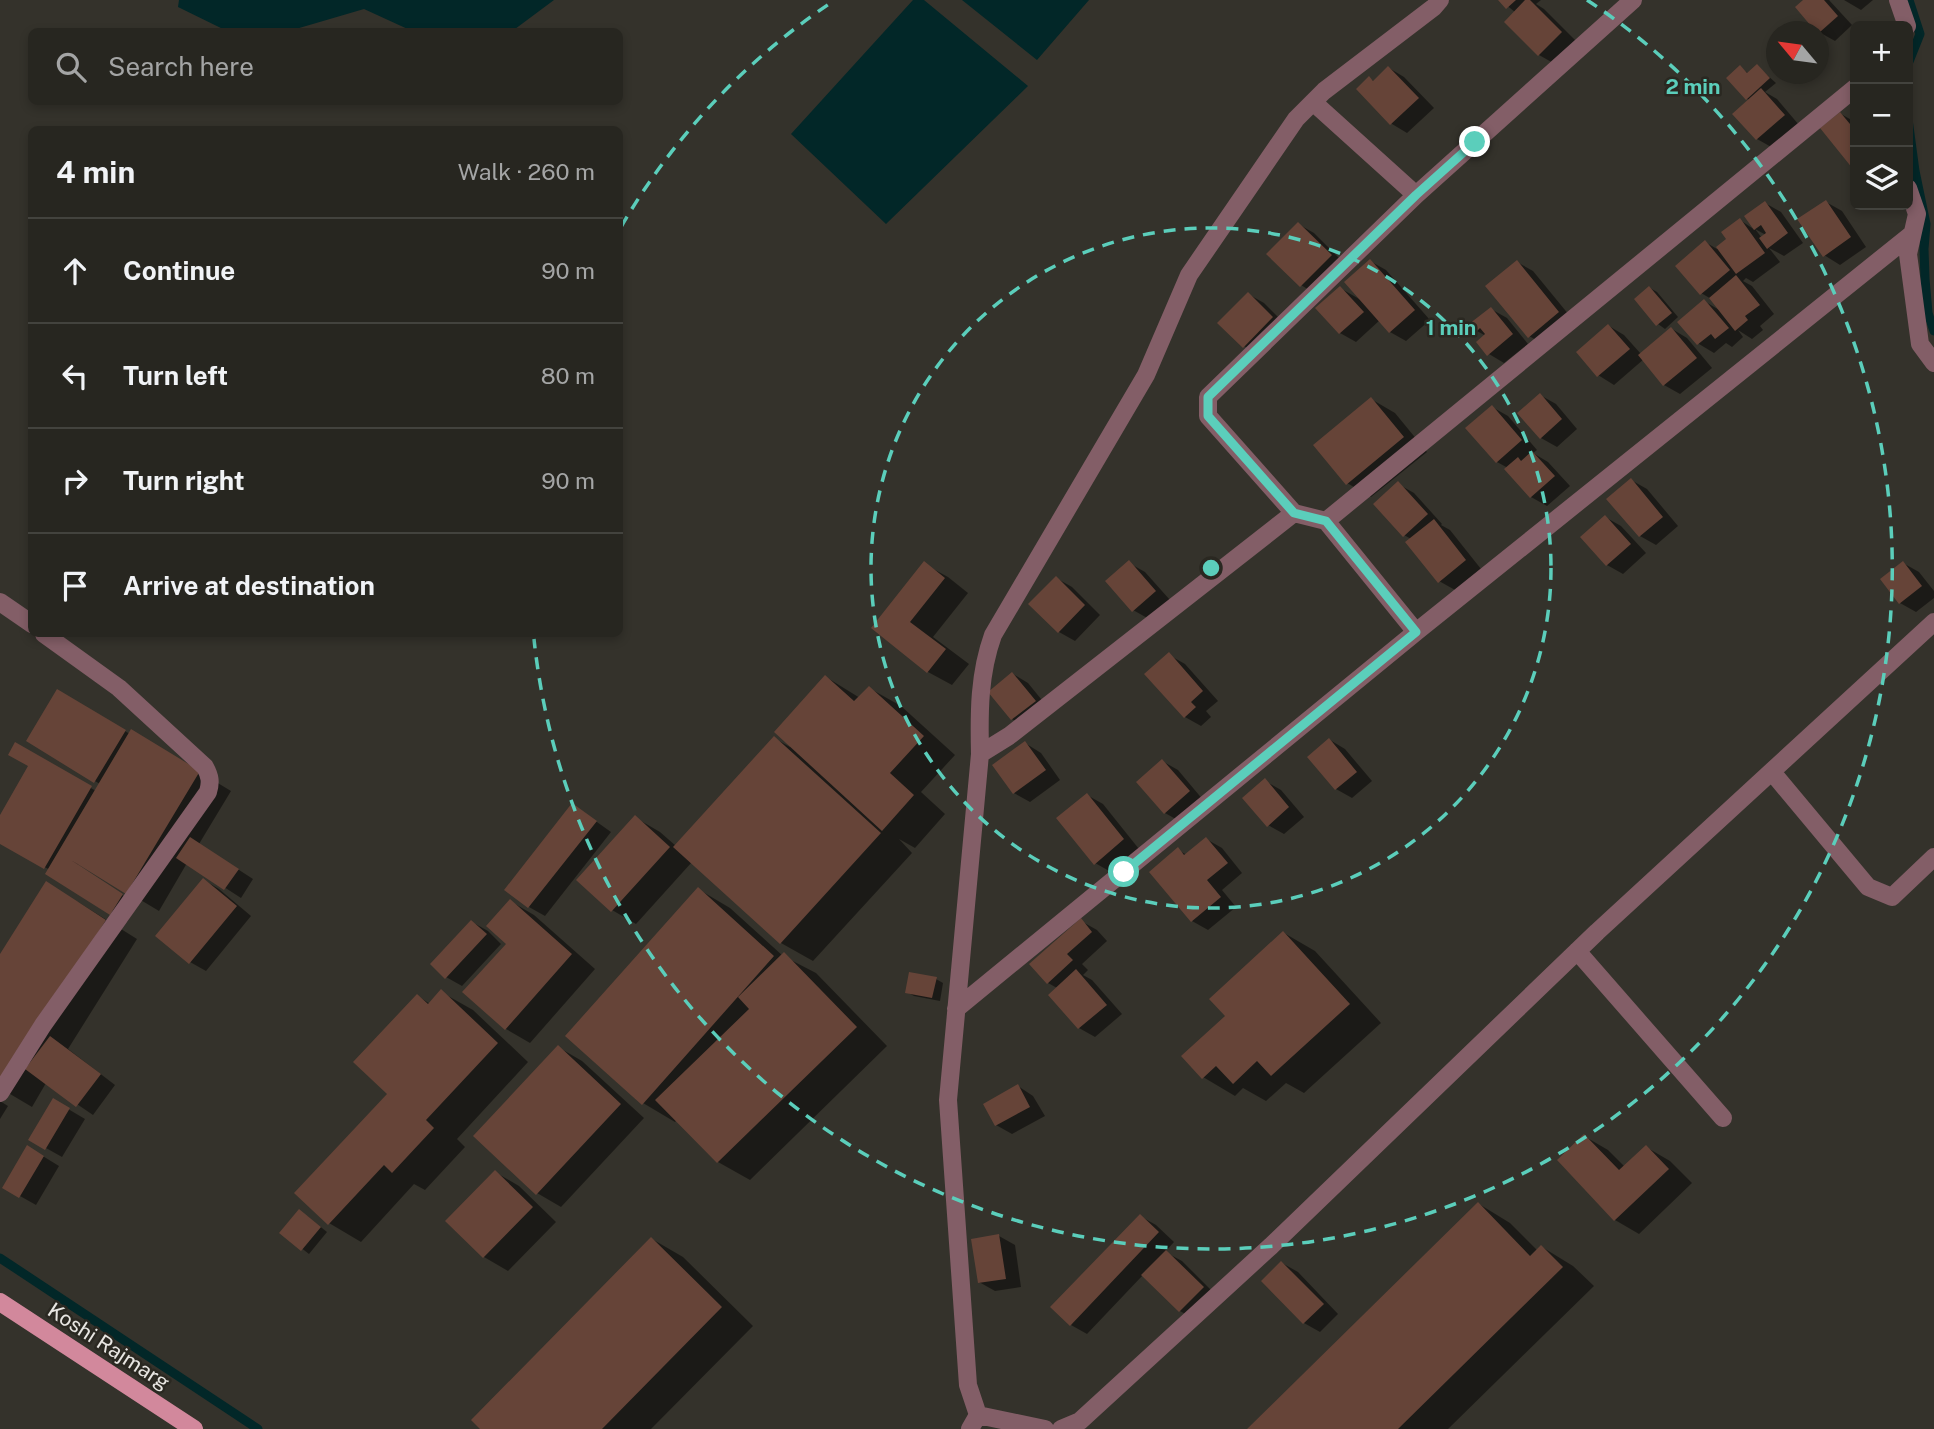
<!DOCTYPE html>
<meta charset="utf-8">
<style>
:root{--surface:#272620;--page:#2f2e29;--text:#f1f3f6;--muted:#a4a5a5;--line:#43433e}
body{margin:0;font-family:"Public Sans",sans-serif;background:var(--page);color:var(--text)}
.controls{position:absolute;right:21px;top:21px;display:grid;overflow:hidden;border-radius:10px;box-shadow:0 4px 10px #0003}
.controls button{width:63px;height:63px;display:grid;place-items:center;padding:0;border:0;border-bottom:2px solid var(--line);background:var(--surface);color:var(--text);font:35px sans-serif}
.compass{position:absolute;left:1766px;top:21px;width:63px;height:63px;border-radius:50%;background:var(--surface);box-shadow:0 4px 10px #0003;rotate:299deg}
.stop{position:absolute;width:21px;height:21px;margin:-16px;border:5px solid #5bcebb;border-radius:50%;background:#fff}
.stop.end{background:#5bcebb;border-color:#fff;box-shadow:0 2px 7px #0008}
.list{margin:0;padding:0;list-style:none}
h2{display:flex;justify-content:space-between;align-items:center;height:91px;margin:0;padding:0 28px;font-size:30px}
h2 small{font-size:23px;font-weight:400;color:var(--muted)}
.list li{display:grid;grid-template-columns:46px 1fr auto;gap:21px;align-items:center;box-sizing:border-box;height:105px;padding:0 28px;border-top:2px solid var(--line)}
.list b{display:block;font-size:26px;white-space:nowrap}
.list em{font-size:23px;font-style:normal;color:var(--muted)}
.icon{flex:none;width:38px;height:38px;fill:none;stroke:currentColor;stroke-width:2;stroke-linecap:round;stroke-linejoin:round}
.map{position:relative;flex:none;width:1934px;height:1429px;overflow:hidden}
.search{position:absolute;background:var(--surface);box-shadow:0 4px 10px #0003;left:28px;top:28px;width:595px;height:77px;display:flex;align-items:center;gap:18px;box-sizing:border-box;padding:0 24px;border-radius:10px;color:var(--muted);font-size:26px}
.panel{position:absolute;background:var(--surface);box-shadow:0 4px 10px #0003;left:28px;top:126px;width:595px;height:511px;border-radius:10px}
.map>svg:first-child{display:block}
.water{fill:#022728}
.shadow{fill:#0007;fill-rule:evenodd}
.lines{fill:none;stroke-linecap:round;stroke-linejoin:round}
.stream{stroke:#022728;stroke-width:9}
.building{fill:#664438}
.minor{stroke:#835e67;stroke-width:18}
.primary{stroke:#d2889c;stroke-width:18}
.route{stroke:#5bcebb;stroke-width:9}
.ring{fill:none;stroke:#5bcebb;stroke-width:3.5;stroke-dasharray:12 9}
.labels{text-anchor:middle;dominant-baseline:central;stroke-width:5;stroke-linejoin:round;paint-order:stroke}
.street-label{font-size:21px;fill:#e8e6e2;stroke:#2a2821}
.centre{fill:#5bcebb;stroke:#2a2821;stroke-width:3.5}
.ring-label{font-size:21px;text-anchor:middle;font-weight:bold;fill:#5bcebb;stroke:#2a2821;stroke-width:5;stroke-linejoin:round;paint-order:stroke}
</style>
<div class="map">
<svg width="1934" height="1429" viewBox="0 0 1934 1429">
<rect width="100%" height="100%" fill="#34322b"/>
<path class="water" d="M 179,0 L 554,0 L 511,32 L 412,31 L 364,9 L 289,31 L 229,32 L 178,7 Z
M 913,0 L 924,0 L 1028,86 L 886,224 L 791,134 Z
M 962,0 L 1089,0 L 1037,60 Z"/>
<path class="shadow" d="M 1500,0 L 1541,0 L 1536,4 L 1544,9 L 1577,42 L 1555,64 L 1539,55 L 1515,12 Z
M 1805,0 L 1829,0 L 1852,25 L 1835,41 L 1819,32 Z
M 1844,0 L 1873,0 L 1861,10 Z
M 1757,66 L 1776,83 L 1765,92 L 1777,99 L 1799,125 L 1773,148 L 1757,139 L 1750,100 L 1747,99 L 1740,67 L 1749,74 Z
M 1389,68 L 1404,77 L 1434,108 L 1407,133 L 1392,124 L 1358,89 L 1369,78 L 1375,82 Z
M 1841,114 L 1855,122 L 1855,168 L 1822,128 Z
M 1826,202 L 1842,211 L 1866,247 L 1840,265 L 1824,255 Z
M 1765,203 L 1781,212 L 1803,243 L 1784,256 L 1769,248 L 1780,262 L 1753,282 L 1746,278 L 1743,281 L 1752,286 L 1774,314 L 1760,326 L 1763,330 L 1752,339 L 1738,330 L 1743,337 L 1732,347 L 1726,343 L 1714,353 L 1699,344 L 1704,301 L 1721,311 L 1713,300 L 1701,293 L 1705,242 L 1717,249 L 1729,240 L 1740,220 L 1755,230 L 1747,216 ZM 1755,229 L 1766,235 L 1762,238 Z
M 1298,224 L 1314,233 L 1346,265 L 1317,295 L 1301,285 Z
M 1370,261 L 1386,270 L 1430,320 L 1406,341 L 1390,332 L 1380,320 L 1356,342 L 1340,333 L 1340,288 L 1361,300 Z
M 1517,262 L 1533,271 L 1574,321 L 1545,345 L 1529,336 Z
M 1650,288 L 1657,292 L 1678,317 L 1665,329 L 1658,324 Z
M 1248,294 L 1264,303 L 1288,327 L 1260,356 L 1244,346 Z
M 1491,309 L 1507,318 L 1528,344 L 1504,363 L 1489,354 L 1486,336 L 1477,331 Z
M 1609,326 L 1624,335 L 1641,354 L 1672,329 L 1687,338 L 1712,368 L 1680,394 L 1664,385 L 1644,359 L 1614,385 L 1598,375 Z
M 1540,395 L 1556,404 L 1577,429 L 1557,447 L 1541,438 Z
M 1371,399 L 1395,413 L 1427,452 L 1371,497 L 1347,483 Z
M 1492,407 L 1508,416 L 1537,450 L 1533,453 L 1548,462 L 1570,486 L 1547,506 L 1531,497 L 1508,468 L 1497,462 Z
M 1631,480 L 1647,489 L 1678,526 L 1656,545 L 1640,536 Z
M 1398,484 L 1414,493 L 1442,524 L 1441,525 L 1450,530 L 1481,569 L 1455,590 L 1439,581 L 1411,539 L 1404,535 Z
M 1605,517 L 1621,526 L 1646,553 L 1623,574 L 1607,565 Z
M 1129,563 L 1145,572 L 1170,600 L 1149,619 L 1133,610 Z
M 1903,563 L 1919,572 L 1934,591 L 1934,598 L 1916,612 L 1900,603 Z
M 924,564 L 948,577 L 968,593 L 933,637 L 969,664 L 952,685 L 928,672 L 874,628 Z
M 1056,578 L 1072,587 L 1100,615 L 1075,641 L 1059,632 Z
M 1169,655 L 1185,664 L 1218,701 L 1206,711 L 1211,717 L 1201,726 L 1185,717 Z
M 1013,674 L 1028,683 L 1050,710 L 1028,728 L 1012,719 Z
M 826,677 L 860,698 L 869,688 L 901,706 L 955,755 L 921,792 L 945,814 L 915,848 L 899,839 L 912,853 L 813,961 L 781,943 L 692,862 L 636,924 L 612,910 L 636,818 L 660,832 L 676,846 L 774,738 L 790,747 Z
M 58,692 L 130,734 L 163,750 L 231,791 L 199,844 L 253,879 L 241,898 L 187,863 L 159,911 L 79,863 L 77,867 L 138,905 L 127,922 L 50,870 L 0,842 L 0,818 L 30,766 L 16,744 L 96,791 L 100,784 L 28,741 Z
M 1330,740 L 1345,749 L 1372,781 L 1352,798 L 1336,789 Z
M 1025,743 L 1041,753 L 1060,780 L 1030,802 L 1014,793 Z
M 1162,761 L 1178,770 L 1204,801 L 1181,822 L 1165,813 Z
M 1265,781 L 1281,790 L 1304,817 L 1284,834 L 1268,825 Z
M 1087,795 L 1103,804 L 1139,849 L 1111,872 L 1095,863 Z
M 573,805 L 611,832 L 545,916 L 529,907 Z
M 1206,839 L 1222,848 L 1242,873 L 1222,890 L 1236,907 L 1208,930 L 1192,921 L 1178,850 L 1187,855 Z
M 204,880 L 219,889 L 251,916 L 206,971 L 190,962 Z
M 698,889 L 730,908 L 783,956 L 816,973 L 887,1046 L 750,1180 L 718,1162 L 677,1120 L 675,1122 L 643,1103 Z
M 510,901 L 534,915 L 595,969 L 530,1043 L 506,1029 Z
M 78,902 L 137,939 L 68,1049 L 115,1085 L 93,1115 L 46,1083 L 32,1107 L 0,1088 L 0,957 Z
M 1081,921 L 1097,930 L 1107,941 L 1082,964 L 1088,970 L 1083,975 L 1092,980 L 1122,1014 L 1095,1037 L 1079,1028 L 1050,995 L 1057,988 L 1048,983 Z
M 472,922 L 488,931 L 501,944 L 462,986 L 446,977 Z
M 1284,933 L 1315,951 L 1381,1023 L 1304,1093 L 1286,1083 L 1266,1101 L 1243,1088 L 1235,1096 L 1203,1077 L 1227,1016 Z
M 936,979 L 943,983 L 940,1001 L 914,996 L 907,992 Z
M 441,992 L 473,1010 L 528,1062 L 457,1139 L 465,1147 L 425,1190 L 414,1184 L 361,1242 L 329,1223 L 390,1094 L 418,996 L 430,1004 Z
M 558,1047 L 582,1061 L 644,1118 L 561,1207 L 537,1193 Z
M 1018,1086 L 1033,1096 L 1045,1116 L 1012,1134 L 996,1125 Z
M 53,1100 L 85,1119 L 62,1157 L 30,1139 Z
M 0,1101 L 8,1106 L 0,1119 Z
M 1584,1136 L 1608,1150 L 1625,1167 L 1646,1147 L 1670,1161 L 1692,1183 L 1639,1234 L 1615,1220 L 1559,1160 Z
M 28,1147 L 59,1166 L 36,1205 L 4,1187 Z
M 495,1172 L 519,1186 L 556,1222 L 508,1271 L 484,1257 Z
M 1479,1204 L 1510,1223 L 1538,1251 L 1542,1247 L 1573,1266 L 1594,1286 L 1448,1429 L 1250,1429 Z
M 307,1216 L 327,1232 L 309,1254 L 282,1233 Z
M 1140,1216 L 1156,1225 L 1174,1242 L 1165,1252 L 1182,1261 L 1218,1297 L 1196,1320 L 1180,1311 L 1143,1275 L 1087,1334 L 1071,1325 Z
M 999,1236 L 1015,1245 L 1021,1287 L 995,1291 L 979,1282 Z
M 652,1239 L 683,1257 L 753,1326 L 651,1429 L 482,1429 Z
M 1282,1263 L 1298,1272 L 1338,1314 L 1320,1332 L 1304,1323 Z"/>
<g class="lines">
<path class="stream" d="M 1908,64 L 1920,34 L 1909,0
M 1908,119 L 1915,171 L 1926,224 L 1924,249 L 1925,279 L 1928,313 L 1934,331
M 0,1258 L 258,1429"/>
</g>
<path class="building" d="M 1498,0 L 1516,0 L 1506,9 Z
M 1525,0 L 1530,0 L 1562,32 L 1538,56 L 1504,22 Z
M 1803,0 L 1824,0 L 1838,16 L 1820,32 L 1816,32 L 1795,7 Z
M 1757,64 L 1770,78 L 1746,100 L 1726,78 L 1740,65 L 1747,73 Z
M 1388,66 L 1419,98 L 1390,125 L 1356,89 L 1369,76 L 1373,81 Z
M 1761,88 L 1785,115 L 1756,140 L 1732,114 Z
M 1840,112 L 1855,130 L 1855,167 L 1853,169 L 1820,128 Z
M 1826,200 L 1851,237 L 1823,257 L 1797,219 Z
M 1765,201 L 1788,233 L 1767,249 L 1759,238 L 1766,233 L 1761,225 L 1754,230 L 1744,216 Z
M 1740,218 L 1765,253 L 1736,274 L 1716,247 L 1726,239 L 1721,232 Z
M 1298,222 L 1332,255 L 1300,287 L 1266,254 Z
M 1705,240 L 1730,270 L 1700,295 L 1675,266 Z
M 1370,259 L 1415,310 L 1389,333 L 1344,282 Z
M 1517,260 L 1559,312 L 1528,338 L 1485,286 Z
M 1736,275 L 1760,305 L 1745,316 L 1748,320 L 1735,331 L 1709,298 Z
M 1340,286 L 1364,312 L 1339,334 L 1315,308 Z
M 1649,286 L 1672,313 L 1656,326 L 1634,299 Z
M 1248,292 L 1273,317 L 1243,348 L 1217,323 Z
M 1704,299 L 1729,328 L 1715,339 L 1711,334 L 1697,345 L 1677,322 Z
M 1491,307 L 1513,334 L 1487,356 L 1476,342 L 1485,334 L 1480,328 L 1476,332 L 1469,324 Z
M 1608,324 L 1630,349 L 1597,377 L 1576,352 Z
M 1671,327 L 1697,358 L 1663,386 L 1638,355 Z
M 1540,393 L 1562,419 L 1540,439 L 1517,413 Z
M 1371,397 L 1404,437 L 1346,485 L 1313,445 Z
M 1492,405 L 1522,440 L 1496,463 L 1465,428 Z
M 1532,451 L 1555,476 L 1530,498 L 1504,469 L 1518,457 L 1521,461 Z
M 1631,478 L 1663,517 L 1639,537 L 1606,499 Z
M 1398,481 L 1428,514 L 1403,537 L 1373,504 Z
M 1605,515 L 1631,544 L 1606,566 L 1580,537 Z
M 1434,519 L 1466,560 L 1438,583 L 1405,542 Z
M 1129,560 L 1156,591 L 1132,612 L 1105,581 Z
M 924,561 L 945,578 L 910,622 L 946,649 L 927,673 L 871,628 Z
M 1903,561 L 1922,586 L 1899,604 L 1880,579 Z
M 1056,576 L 1085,605 L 1058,633 L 1028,604 Z
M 1169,652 L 1203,691 L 1191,702 L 1196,707 L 1184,718 L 1144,674 Z
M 1012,672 L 1036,701 L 1011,720 L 988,692 Z
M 825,675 L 854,701 L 869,686 L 924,736 L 890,773 L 914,795 L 882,831 L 774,732 Z
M 57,689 L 126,730 L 94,783 L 26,741 Z
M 131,729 L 200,771 L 126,894 L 71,860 L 123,894 L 110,915 L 45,874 Z
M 774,736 L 881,833 L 780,944 L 673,847 Z
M 1329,738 L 1357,772 L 1335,790 L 1307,757 Z
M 1025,741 L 1046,770 L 1013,794 L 992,765 Z
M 15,742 L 92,786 L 44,869 L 0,844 L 0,815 L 28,766 L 8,755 Z
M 1162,759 L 1190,791 L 1164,814 L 1136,782 Z
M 1265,778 L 1289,807 L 1267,827 L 1242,798 Z
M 1087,793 L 1124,839 L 1094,865 L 1056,818 Z
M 572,803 L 597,821 L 528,908 L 504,890 Z
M 635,815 L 670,847 L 611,912 L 576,880 Z
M 190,837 L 239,869 L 224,890 L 176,858 Z
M 1206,837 L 1228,863 L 1207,880 L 1221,897 L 1191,922 L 1149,872 L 1178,847 L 1184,855 Z
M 203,878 L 237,906 L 189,964 L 155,936 Z
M 46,881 L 106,920 L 0,1088 L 0,954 Z
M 698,887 L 774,956 L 642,1105 L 565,1036 Z
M 510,899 L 572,954 L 505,1030 L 462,992 L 506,944 L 486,926 Z
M 1081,918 L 1092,932 L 1067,954 L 1073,960 L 1047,984 L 1029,964 Z
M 471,920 L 487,934 L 445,979 L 430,964 Z
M 1283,931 L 1350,1004 L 1271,1076 L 1257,1061 L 1233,1084 L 1216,1066 L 1202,1079 L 1181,1056 L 1225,1016 L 1209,999 Z
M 784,952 L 857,1027 L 717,1163 L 655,1100 L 749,1009 L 738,997 Z
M 1076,969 L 1107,1005 L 1078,1029 L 1048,995 Z
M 909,972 L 937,977 L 932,998 L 905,993 Z
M 441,989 L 498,1043 L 426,1120 L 434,1128 L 392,1173 L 384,1165 L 328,1225 L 294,1193 L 387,1094 L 353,1062 L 417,994 L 428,1004 Z
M 50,1036 L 101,1074 L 76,1107 L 25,1069 Z
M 558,1045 L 621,1104 L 536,1195 L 473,1136 Z
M 1018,1084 L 1030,1107 L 995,1126 L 983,1104 Z
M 53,1098 L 70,1108 L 45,1150 L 28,1140 Z
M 1584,1134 L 1619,1170 L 1646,1145 L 1669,1169 L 1614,1221 L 1557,1160 Z
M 27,1145 L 44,1156 L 19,1198 L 2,1188 Z
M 495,1170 L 533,1207 L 483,1258 L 445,1221 Z
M 1478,1202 L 1530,1256 L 1541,1245 L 1563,1267 L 1398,1429 L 1247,1429 Z
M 299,1209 L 321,1227 L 301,1251 L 279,1233 Z
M 1140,1214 L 1159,1232 L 1070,1326 L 1050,1307 Z
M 999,1234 L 1006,1279 L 978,1283 L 971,1239 Z
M 651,1237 L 722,1307 L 602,1429 L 480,1429 L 471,1420 Z
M 1166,1250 L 1204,1287 L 1179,1312 L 1141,1275 Z
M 1281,1261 L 1324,1304 L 1303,1324 L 1261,1281 Z"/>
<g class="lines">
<path class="minor" d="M 1898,0 L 1907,26
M 1908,188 L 1917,214 L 1908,254 L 1920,344 L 1934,363
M 1416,195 L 1633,0
M 1294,513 L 1208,416 L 1208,397 L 1416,195 L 1313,102
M 1326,521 L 1416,632 L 1912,234
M 0,602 L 32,624
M 980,754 L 1009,736 L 1294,513 L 1326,521 L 1855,88
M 1772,772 L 1868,887 L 1892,897 L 1934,857
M 1577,951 L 1723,1118
M 956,1009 L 1416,632
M 0,1093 L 43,1025 L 208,792 C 211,782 210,776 205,767 L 119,688 L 44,634
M 978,1415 L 1045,1429
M 970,1429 L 978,1415 L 968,1385 L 948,1100 L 980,754 C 979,712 979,674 993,635 L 1146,375 L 1189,275 L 1296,119 L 1324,91 L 1434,7 L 1440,0
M 1061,1429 L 1080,1421 L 1271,1246 L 1597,932 L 1934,622"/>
<path class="primary" d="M 0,1302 L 194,1429"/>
</g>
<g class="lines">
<path class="route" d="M 1124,872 L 1416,632 L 1326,521 L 1294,513 L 1208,416 L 1208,397 L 1416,195 L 1475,142"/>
</g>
<g class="ring">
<circle cx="1211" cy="568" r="340"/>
<path d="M621 227A681 681 0 0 1 835 0M1587 0A681 681 0 1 1 534 639"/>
</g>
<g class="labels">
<g class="street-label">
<text transform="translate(109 1346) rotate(33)">Koshi Rajmarg</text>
</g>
</g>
<circle cx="1211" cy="568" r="10" class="centre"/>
<g class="ring-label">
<text x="1693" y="94">2 min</text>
<text x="1451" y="335">1 min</text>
</g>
</svg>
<div class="controls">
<button>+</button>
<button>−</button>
<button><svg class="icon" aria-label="layers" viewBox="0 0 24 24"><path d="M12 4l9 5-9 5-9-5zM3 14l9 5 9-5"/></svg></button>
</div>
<svg class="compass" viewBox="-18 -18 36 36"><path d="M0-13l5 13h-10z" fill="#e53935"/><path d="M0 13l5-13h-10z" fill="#a4a5a5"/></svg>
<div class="stop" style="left:1124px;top:872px"></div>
<div class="stop end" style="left:1475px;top:142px"></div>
<div class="search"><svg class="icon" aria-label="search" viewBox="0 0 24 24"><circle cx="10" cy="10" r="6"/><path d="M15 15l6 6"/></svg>Search here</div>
<section class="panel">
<h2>4 min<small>Walk · 260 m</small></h2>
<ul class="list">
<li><svg class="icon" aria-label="ahead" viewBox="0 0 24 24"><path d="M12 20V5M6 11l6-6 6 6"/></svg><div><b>Continue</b></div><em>90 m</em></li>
<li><svg class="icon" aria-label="left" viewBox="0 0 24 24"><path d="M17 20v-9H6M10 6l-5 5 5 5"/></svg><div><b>Turn left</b></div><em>80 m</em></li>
<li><svg class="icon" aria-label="right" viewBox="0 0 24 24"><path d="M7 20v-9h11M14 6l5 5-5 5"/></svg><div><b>Turn right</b></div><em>90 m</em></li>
<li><svg class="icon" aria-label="arrive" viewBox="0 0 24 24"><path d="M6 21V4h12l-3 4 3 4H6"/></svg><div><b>Arrive at destination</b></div></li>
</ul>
</section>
</div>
